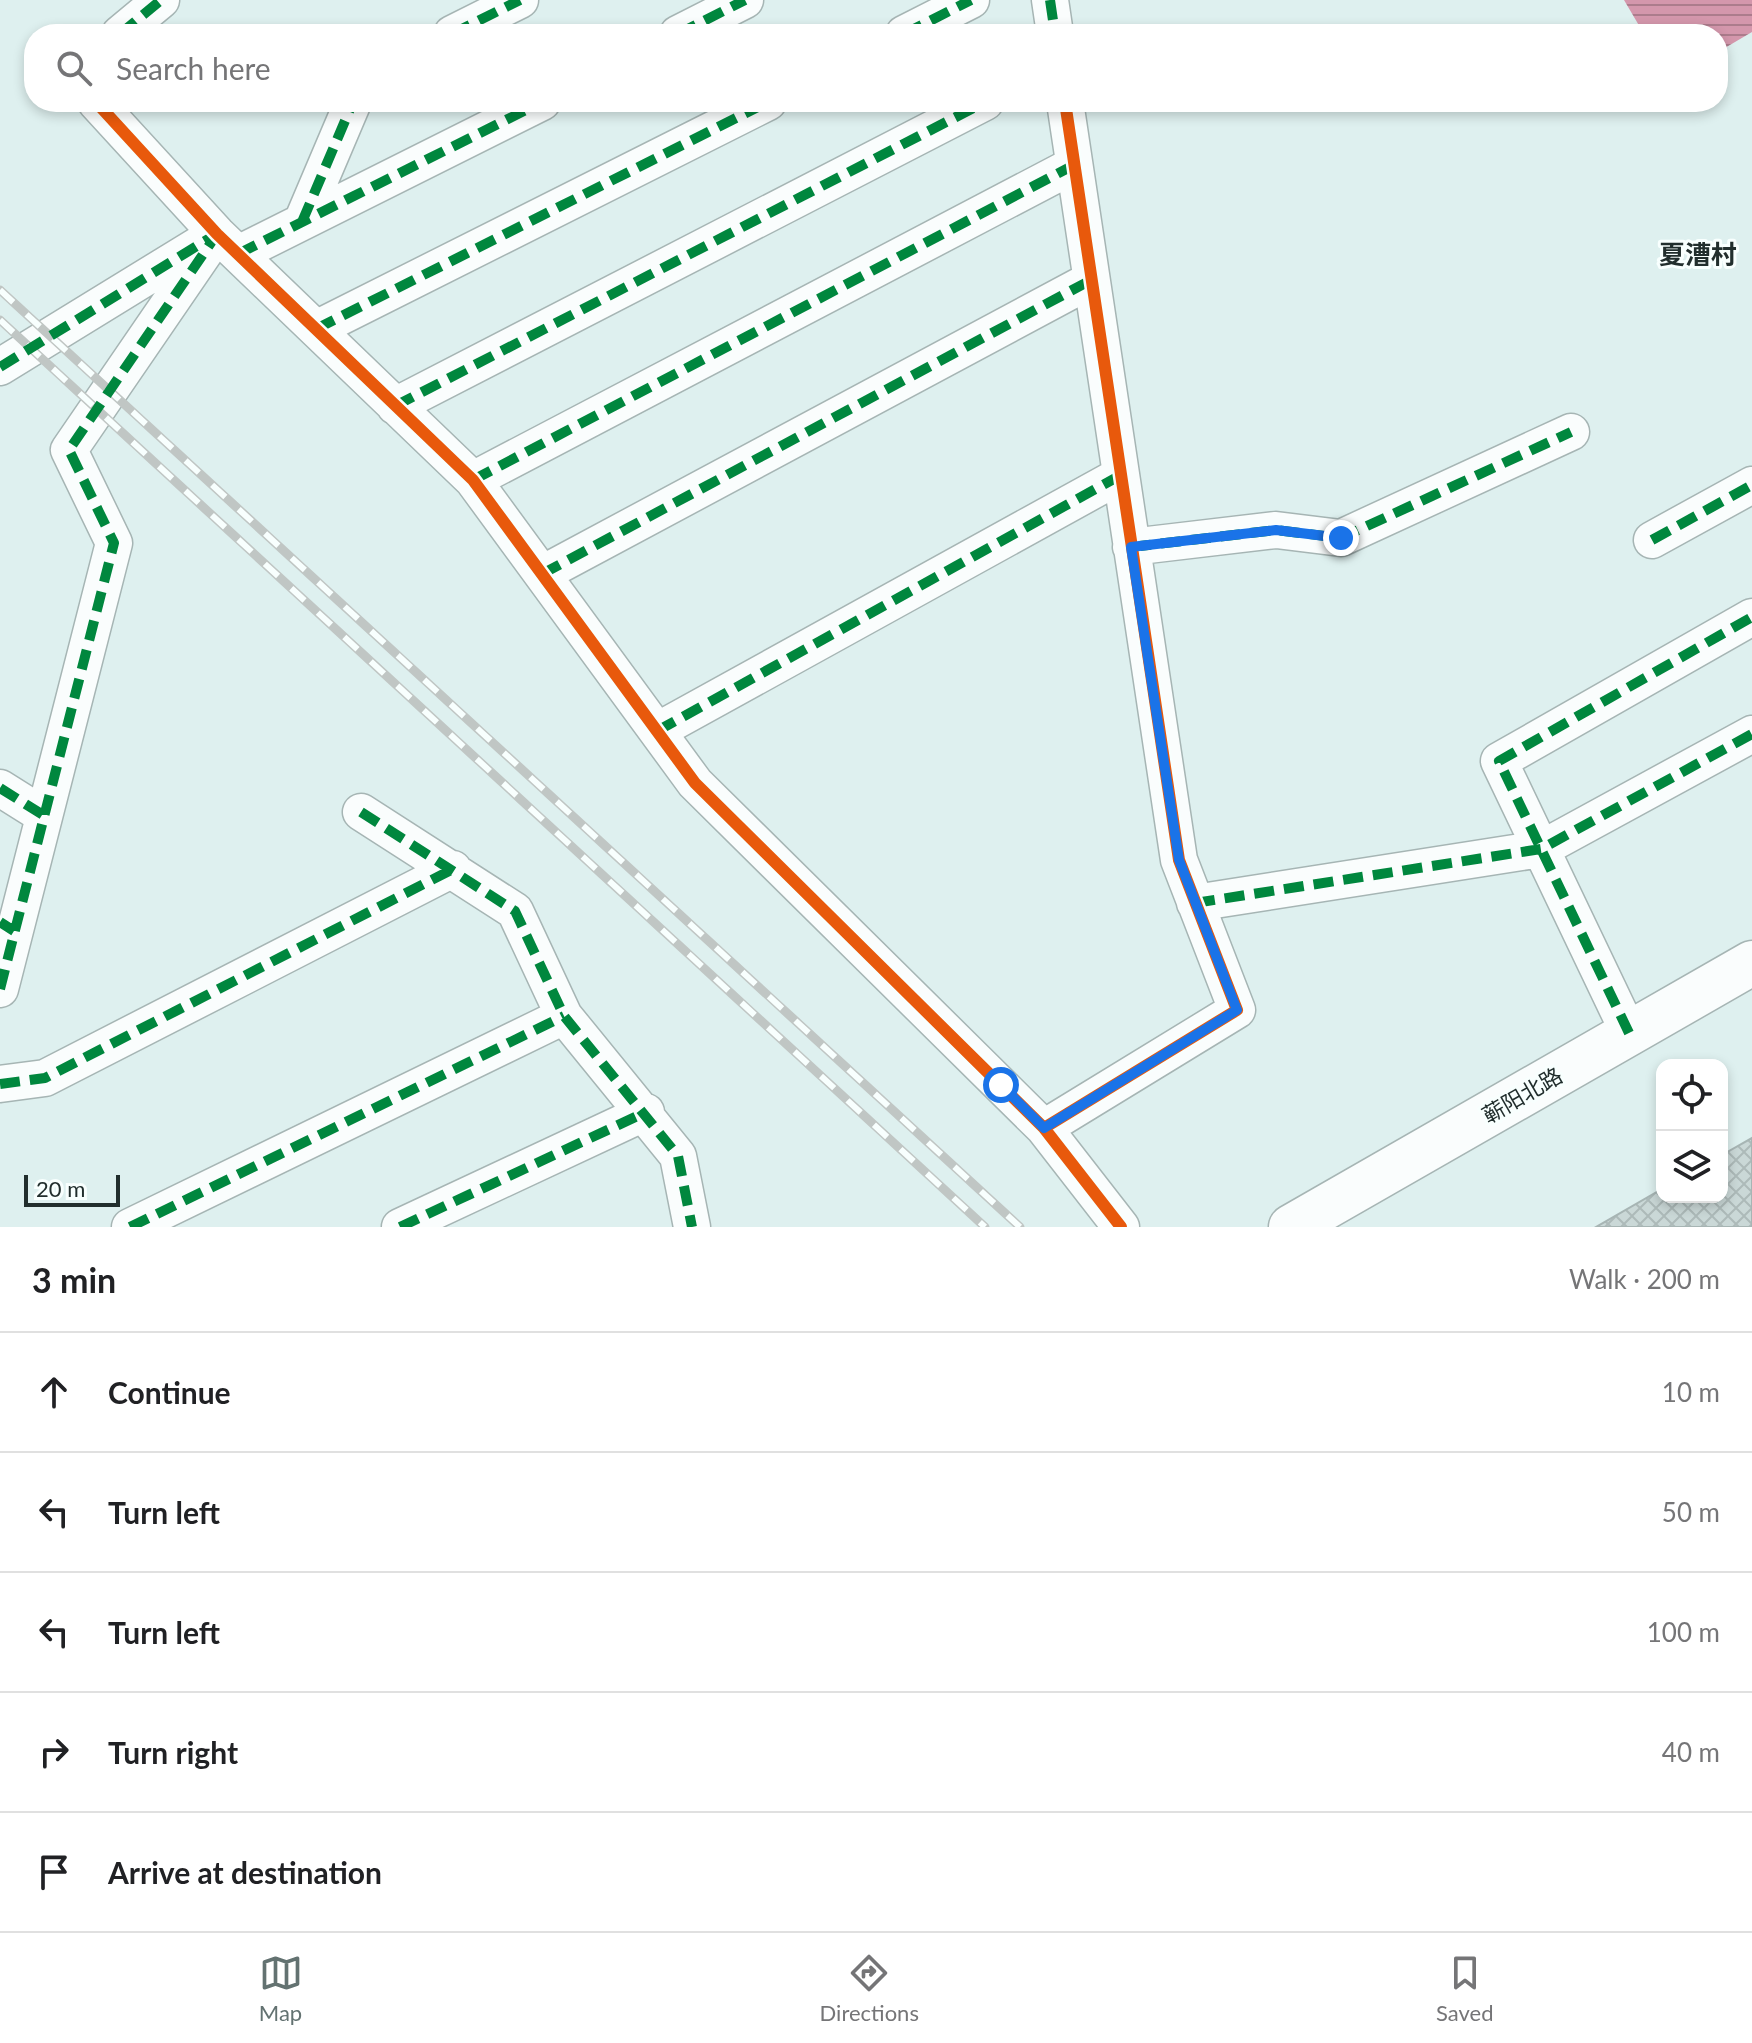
<!DOCTYPE html>
<meta charset="utf-8">
<style>
:root{--surface:#fff;--page:#f2f2f2;--text:#202124;--muted:#757577;--line:#e0e0e0;--accent:#637271}
body{margin:0;font-family:Lato,"Noto Sans SC",sans-serif;background:var(--page);color:var(--text)}
.controls{position:absolute;right:24px;bottom:24px;display:grid;overflow:hidden;border-radius:16px;box-shadow:0 4px 12px #0003}
.controls button{width:72px;height:72px;display:grid;place-items:center;padding:0;border:0;border-bottom:2px solid var(--line);background:var(--surface);color:var(--text);font:40px sans-serif}
.scale{position:absolute;left:24px;bottom:20px;width:96px;box-sizing:border-box;padding-left:8px;border:4px solid #212e2d;border-top:0;font-size:22px;line-height:28px;white-space:nowrap;color:#212e2d;-webkit-text-stroke:6px #f8fffe;paint-order:stroke}
.stop{position:absolute;width:24px;height:24px;margin:-18px;border:6px solid #1a73e8;border-radius:50%;background:#fff}
.stop.end{background:#1a73e8;border-color:#fff;box-shadow:0 2px 8px #0008}
.list{margin:0;padding:0;list-style:none}
h2{display:flex;justify-content:space-between;align-items:center;height:104px;margin:0;padding:0 32px;font-size:34px}
h2 small{font-size:26px;font-weight:400;color:var(--muted)}
.list li{display:grid;grid-template-columns:52px 1fr auto;gap:24px;align-items:center;box-sizing:border-box;height:120px;padding:0 32px;border-top:2px solid var(--line)}
.list b{display:block;font-size:30px;white-space:nowrap}
.list em{font-size:26px;font-style:normal;color:var(--muted)}
.icon{flex:none;width:44px;height:44px;fill:none;stroke:currentColor;stroke-width:2;stroke-linecap:round;stroke-linejoin:round}
.map{position:relative;flex:none;width:1752px;height:1227px;overflow:hidden}
.search{position:absolute;background:var(--surface);box-shadow:0 4px 12px #0003;left:24px;right:24px;top:24px;height:88px;display:flex;align-items:center;gap:20px;box-sizing:border-box;padding:0 28px;border-radius:32px;color:var(--muted);font-size:30px}
.sheet{height:704px;background:var(--surface)}
nav{display:flex;justify-content:space-around;align-items:center;box-sizing:border-box;height:112px;border-top:2px solid var(--line);background:var(--surface);font-size:22px;color:var(--muted)}
nav a{display:grid;justify-items:center;gap:4px}
nav .on{color:var(--accent)}
.map>svg:first-child{display:block}
.water{fill:url(#water-rules)}
.building{fill:url(#building-cross-hatch);stroke:#a7b5b4;stroke-width:2}
.lines{fill:none;stroke-linecap:round;stroke-linejoin:round}
.minor-casing{stroke:#a6b5b4;stroke-width:39}
.secondary-casing{stroke:#a6b5b4;stroke-width:47}
.minor{stroke:#fafdfd;stroke-width:36}
.secondary{stroke:#fafdfd;stroke-width:44}
.rail-casing{stroke:#c0c6c4;stroke-width:9}
.rail{stroke:#f8fffe;stroke-width:6;stroke-dasharray:18;stroke-linecap:butt}
.quiet{stroke:#00873e;stroke-width:10;stroke-dasharray:20 10;stroke-linecap:butt}
.cycleway-casing{stroke:#f8fffe;stroke-width:17}
.cycleway{stroke:#e8590c;stroke-width:12}
.route{stroke:#1a73e8;stroke-width:10}
.labels{text-anchor:middle;dominant-baseline:central;stroke-width:6;stroke-linejoin:round;paint-order:stroke}
.street-label{font-size:22px;fill:#212e2d;stroke:#f8fffe}
.quarter-label{font-size:26px;font-weight:bold;fill:#212e2d;stroke:#f8fffe}
</style>
<div class="map">
<svg width="1752" height="1227" viewBox="0 0 1752 1227">
<defs>
<pattern id="water-rules" width="6" height="5" patternUnits="userSpaceOnUse" patternTransform="scale(2)"><rect width="6" height="5" fill="#d497ac"/><path d="M0 2.5h6" fill="none" stroke="#ac7c8c"/></pattern>
<pattern id="building-cross-hatch" width="8" height="8" patternUnits="userSpaceOnUse" patternTransform="scale(2)"><rect width="8" height="8" fill="#cad8d7"/><path d="M0 0l8 8M0 8l8-8" fill="none" stroke="#adbab9"/></pattern>
</defs>
<rect width="100%" height="100%" fill="#def0ef"/>
<path class="water" d="M 1624,0 L 1752,0 L 1752,32 L 1718,52 L 1718,34 L 1644,34 Z"/>
<path class="building" d="M 1752,1138 L 1752,1227 L 1596,1227 L 1662,1189 L 1662,1197 L 1722,1197 L 1722,1155 Z"/>
<g class="lines">
<g class="minor-casing">
<path id="minor" d="M 1050,0 L 1055,34
M 120,34 L 161,0
M 452,34 L 520,0
M 678,34 L 745,0
M 904,34 L 971,0
M 96,102 L 217,234 L 473,480 L 695,783 L 1044,1128 L 1121,1227
M 302,222 L 353,102
M 238,254 L 542,102
M 316,329 L 768,102
M 0,367 L 205,241
M 395,406 L 985,102
M 473,480 L 1074,165
M 1652,540 L 1752,485
M 1131,547 L 1276,530 L 1341,538 L 1571,432
M 542,574 L 1091,280
M 657,731 L 1121,475
M 0,788 L 43,815
M 361,812 L 515,911 L 564,1016 L 678,1156 L 692,1227
M 1195,903 L 1541,849 L 1752,734
M 0,989 L 114,543 L 69,450 L 217,234
M 1629,1033 L 1499,761 L 1752,617
M 0,1084 L 45,1078 L 453,869
M 1044,1128 L 1237,1010 L 1179,860 L 1065,102
M 130,1227 L 564,1016
M 400,1227 L 646,1112"/>
</g>
<g class="secondary-casing">
<path id="secondary" d="M 1291,1227 L 1752,963"/>
</g>
<use href="#minor" class="minor"/>
<use href="#secondary" class="secondary"/>
<g class="rail-casing">
<path id="rail" d="M 0,290 L 1020,1227
M 0,320 L 985,1227"/>
</g>
<use href="#rail" class="rail"/>
<path class="quiet" d="M 1050,0 L 1055,34
M 120,34 L 161,0
M 452,34 L 520,0
M 678,34 L 745,0
M 904,34 L 971,0
M 302,222 L 353,102
M 238,254 L 542,102
M 316,329 L 768,102
M 0,367 L 210,238
M 395,406 L 985,102
M 473,480 L 1074,165
M 1652,540 L 1752,485
M 1131,547 L 1276,530 L 1341,538 L 1571,432
M 542,574 L 1091,280
M 657,731 L 1121,475
M 0,788 L 43,815
M 361,812 L 515,911 L 564,1016 L 678,1156 L 692,1227
M 1195,903 L 1541,849 L 1752,734
M 0,922 L 14,931
M 0,989 L 114,543 L 69,450 L 217,234
M 1629,1033 L 1499,761 L 1752,617
M 0,1084 L 45,1078 L 453,869
M 130,1227 L 564,1016
M 400,1227 L 646,1112"/>
<g class="cycleway-casing">
<path id="cycleway" d="M 96,102 L 217,234 L 473,480 L 695,783 L 1044,1128 L 1121,1227
M 1044,1128 L 1237,1010 L 1179,860 L 1065,102"/>
</g>
<use href="#cycleway" class="cycleway"/>
</g>
<g class="lines">
<path class="route" d="M 1001,1085 L 1044,1128 L 1237,1010 L 1179,860 L 1131,547 L 1276,530 L 1341,538"/>
</g>
<g class="labels">
<g class="street-label">
<text transform="translate(1522 1095) rotate(-30)">蕲阳北路</text>
</g>
<g class="quarter-label">
<text x="1698" y="254">夏漕村</text>
</g>
</g>
</svg>
<div class="controls">
<button><svg class="icon" aria-label="locate" viewBox="0 0 24 24"><circle cx="12" cy="12" r="6"/><path d="M12 2v4M12 18v4M2 12h4M18 12h4"/></svg></button>
<button><svg class="icon" aria-label="layers" viewBox="0 0 24 24"><path d="M12 4l9 5-9 5-9-5zM3 14l9 5 9-5"/></svg></button>
</div>
<div class="scale">20 m</div>
<div class="stop" style="left:1001px;top:1085px"></div>
<div class="stop end" style="left:1341px;top:538px"></div>
<div class="search"><svg class="icon" aria-label="search" viewBox="0 0 24 24"><circle cx="10" cy="10" r="6"/><path d="M15 15l6 6"/></svg>Search here</div>
</div>
<section class="sheet">
<h2>3 min<small>Walk · 200 m</small></h2>
<ul class="list">
<li><svg class="icon" aria-label="ahead" viewBox="0 0 24 24"><path d="M12 20V5M6 11l6-6 6 6"/></svg><div><b>Continue</b></div><em>10 m</em></li>
<li><svg class="icon" aria-label="left" viewBox="0 0 24 24"><path d="M17 20v-9H6M10 6l-5 5 5 5"/></svg><div><b>Turn left</b></div><em>50 m</em></li>
<li><svg class="icon" aria-label="left" viewBox="0 0 24 24"><path d="M17 20v-9H6M10 6l-5 5 5 5"/></svg><div><b>Turn left</b></div><em>100 m</em></li>
<li><svg class="icon" aria-label="right" viewBox="0 0 24 24"><path d="M7 20v-9h11M14 6l5 5-5 5"/></svg><div><b>Turn right</b></div><em>40 m</em></li>
<li><svg class="icon" aria-label="arrive" viewBox="0 0 24 24"><path d="M6 21V4h12l-3 4 3 4H6"/></svg><div><b>Arrive at destination</b></div></li>
</ul>
</section>
<nav>
<a class="on"><svg class="icon" aria-label="map" viewBox="0 0 24 24"><path d="M3 6l6-2 6 2 6-2v14l-6 2-6-2-6 2zM9 4v14M15 6v14"/></svg>Map</a>
<a><svg class="icon" aria-label="directions" viewBox="0 0 24 24"><path d="M12 3l9 9-9 9-9-9zM9 14v-3h6M13 9l2 2-2 2"/></svg>Directions</a>
<a><svg class="icon" aria-label="saved" viewBox="0 0 24 24"><path d="M7 4h10v16l-5-4-5 4z"/></svg>Saved</a>
</nav>
